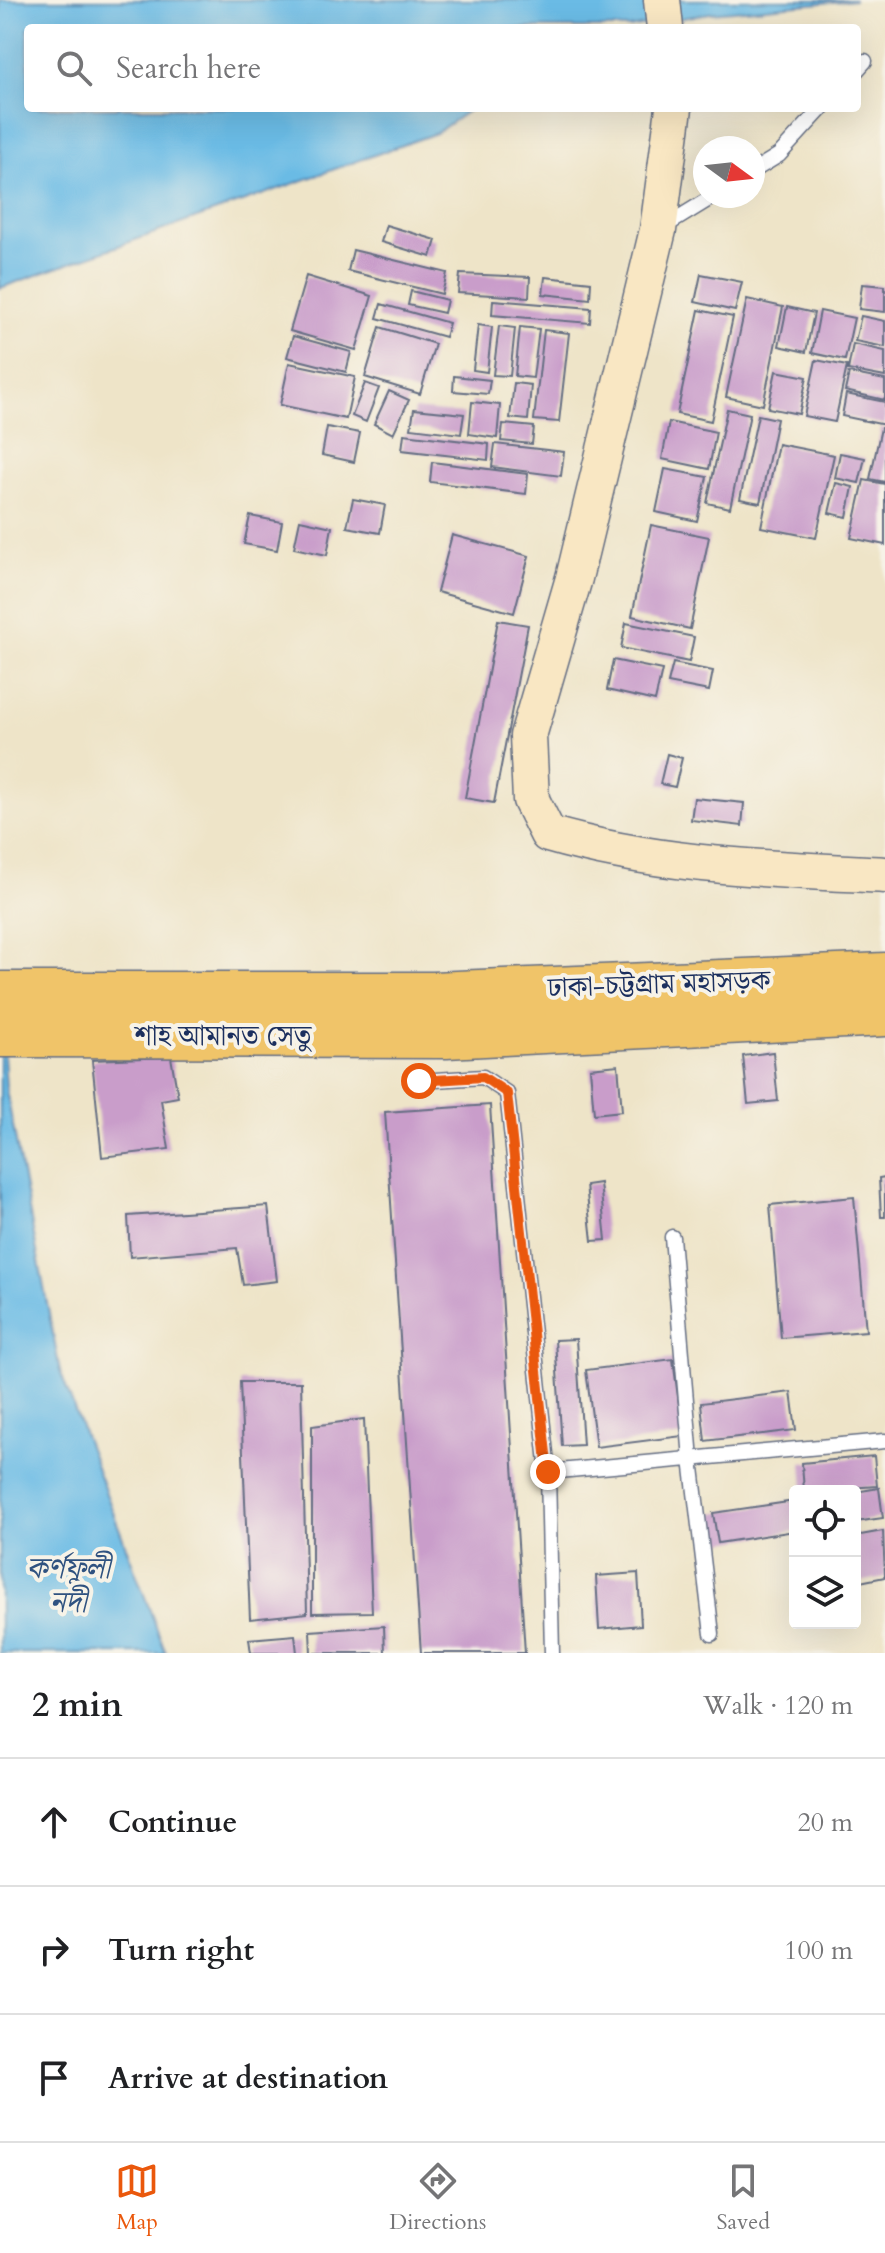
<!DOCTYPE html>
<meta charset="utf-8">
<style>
:root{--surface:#fff;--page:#f6f6f6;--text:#202124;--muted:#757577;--line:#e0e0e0;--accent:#ea580c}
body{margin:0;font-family:Cardo,"Noto Serif Bengali",serif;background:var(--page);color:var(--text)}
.controls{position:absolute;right:24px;bottom:24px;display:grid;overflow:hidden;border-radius:8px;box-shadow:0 8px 32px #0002}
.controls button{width:72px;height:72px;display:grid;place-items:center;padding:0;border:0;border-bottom:2px solid var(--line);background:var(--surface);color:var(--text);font:40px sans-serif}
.compass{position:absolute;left:693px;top:136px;width:72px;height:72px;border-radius:50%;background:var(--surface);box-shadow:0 8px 32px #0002;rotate:105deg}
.stop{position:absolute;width:24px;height:24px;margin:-18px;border:6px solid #ea580c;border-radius:50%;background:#fff}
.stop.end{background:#ea580c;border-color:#fff;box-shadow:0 2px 8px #0008}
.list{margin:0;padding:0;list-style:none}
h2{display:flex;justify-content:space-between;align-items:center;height:104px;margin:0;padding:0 32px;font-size:34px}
h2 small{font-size:26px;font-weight:400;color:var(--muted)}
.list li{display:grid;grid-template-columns:52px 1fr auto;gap:24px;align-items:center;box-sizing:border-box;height:128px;padding:0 32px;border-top:2px solid var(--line)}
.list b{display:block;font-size:30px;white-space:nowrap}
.list em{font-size:26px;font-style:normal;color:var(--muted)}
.icon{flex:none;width:44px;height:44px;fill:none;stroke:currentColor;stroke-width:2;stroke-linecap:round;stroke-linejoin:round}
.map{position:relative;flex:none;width:885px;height:1653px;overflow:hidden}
.search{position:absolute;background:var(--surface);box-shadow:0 8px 32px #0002;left:24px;right:24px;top:24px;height:88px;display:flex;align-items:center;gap:20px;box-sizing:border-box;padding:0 28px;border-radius:8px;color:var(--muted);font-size:30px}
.sheet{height:488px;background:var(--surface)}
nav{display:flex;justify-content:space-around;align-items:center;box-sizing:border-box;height:112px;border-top:2px solid var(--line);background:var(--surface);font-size:22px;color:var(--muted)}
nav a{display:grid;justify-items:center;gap:4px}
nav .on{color:var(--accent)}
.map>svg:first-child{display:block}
.water{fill:#6abbe5;stroke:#4275a2;stroke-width:2}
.building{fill:#c99dca}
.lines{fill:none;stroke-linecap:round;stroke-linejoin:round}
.lane-casing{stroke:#656e83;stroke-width:17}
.secondary-casing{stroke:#656e83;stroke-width:39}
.highway-casing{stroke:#656e83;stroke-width:47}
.lane{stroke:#fff;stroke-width:14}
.secondary{stroke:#f9e7c3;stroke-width:36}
.highway{stroke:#f0c469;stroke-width:44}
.route{stroke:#ea580c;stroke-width:10}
.labels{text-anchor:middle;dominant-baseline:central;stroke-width:8;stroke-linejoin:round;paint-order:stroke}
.street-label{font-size:28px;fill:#1b2f5e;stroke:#f7f3e8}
.water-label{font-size:30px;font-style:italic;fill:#2f5280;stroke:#f7f3e8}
</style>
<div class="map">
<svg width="885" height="1653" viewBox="0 0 885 1653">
<rect width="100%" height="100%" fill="#f7f3e8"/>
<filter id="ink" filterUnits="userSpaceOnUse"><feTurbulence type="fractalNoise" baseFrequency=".0125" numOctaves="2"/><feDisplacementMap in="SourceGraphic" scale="16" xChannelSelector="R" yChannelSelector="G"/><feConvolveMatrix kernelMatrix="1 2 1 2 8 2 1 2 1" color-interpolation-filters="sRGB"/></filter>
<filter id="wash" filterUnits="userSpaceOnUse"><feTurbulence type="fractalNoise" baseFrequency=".006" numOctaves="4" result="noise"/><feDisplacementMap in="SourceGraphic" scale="32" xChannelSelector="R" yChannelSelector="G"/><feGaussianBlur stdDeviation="1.8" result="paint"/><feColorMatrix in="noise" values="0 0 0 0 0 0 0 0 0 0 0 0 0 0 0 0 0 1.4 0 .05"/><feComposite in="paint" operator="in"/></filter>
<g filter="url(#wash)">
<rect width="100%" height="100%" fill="#eee4c8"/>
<path class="water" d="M 0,0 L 855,0 L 710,13 L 630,28 L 28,28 L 28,108 L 472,108 L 436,133 L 0,288 Z
M 0,988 L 6,1090 L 60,1371 L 166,1653 L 0,1653 Z"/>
<g id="blocks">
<path class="building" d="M 386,225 L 436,240 L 431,257 L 381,242 Z
M 353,250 L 447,273 L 442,294 L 348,271 Z
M 460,274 L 530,277 L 529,297 L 458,293 Z
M 701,274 L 742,282 L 735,311 L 695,302 Z
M 306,276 L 372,296 L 356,350 L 290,331 Z
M 545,277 L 591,282 L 590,299 L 543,294 Z
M 862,284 L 885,286 L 885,312 L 859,309 Z
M 411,291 L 447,300 L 444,313 L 408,305 Z
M 747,299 L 783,307 L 763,405 L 726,397 Z
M 493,300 L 591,308 L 590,323 L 492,315 Z
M 381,304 L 449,323 L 445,337 L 377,318 Z
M 787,307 L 814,313 L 806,352 L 779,346 Z
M 699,310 L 733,317 L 711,421 L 677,414 Z
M 820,311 L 854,318 L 845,360 L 812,353 Z
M 861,316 L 885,321 L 885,347 L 855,341 Z
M 478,325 L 492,327 L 487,372 L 473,370 Z
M 499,326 L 515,328 L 510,376 L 493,375 Z
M 380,327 L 435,344 L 420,394 L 365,377 Z
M 520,327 L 539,329 L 533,378 L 515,376 Z
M 544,330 L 569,333 L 559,422 L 534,420 Z
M 293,336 L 351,352 L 346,372 L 287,357 Z
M 853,344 L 885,351 L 885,377 L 848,370 Z
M 816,360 L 847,366 L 835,422 L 804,416 Z
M 289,363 L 355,377 L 346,419 L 280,405 Z
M 776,371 L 807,377 L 799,414 L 768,408 Z
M 849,373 L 885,380 L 885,400 L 845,391 Z
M 454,376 L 490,380 L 488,394 L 453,391 Z
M 365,383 L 379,388 L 366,422 L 352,416 Z
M 514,383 L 531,385 L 528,420 L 510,418 Z
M 389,391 L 409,400 L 393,434 L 374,424 Z
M 846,394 L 885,402 L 885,425 L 842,416 Z
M 472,402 L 500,405 L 497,438 L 469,434 Z
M 414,409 L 464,414 L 461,434 L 411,428 Z
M 727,409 L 750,414 L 730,508 L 707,503 Z
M 758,415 L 777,419 L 760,503 L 740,499 Z
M 669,422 L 716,432 L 709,469 L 662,459 Z
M 503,424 L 534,427 L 532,444 L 501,441 Z
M 327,427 L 360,433 L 354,462 L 322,455 Z
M 881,428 L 885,429 L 885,482 L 870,479 Z
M 404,434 L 489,444 L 488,460 L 402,450 Z
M 495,444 L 564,452 L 561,476 L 492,467 Z
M 778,444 L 834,455 L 816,538 L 761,527 Z
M 840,453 L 865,458 L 859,483 L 835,478 Z
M 432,462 L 528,474 L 526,494 L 430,482 Z
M 665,469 L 707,477 L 697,521 L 656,512 Z
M 864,480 L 885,484 L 885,545 L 851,538 Z
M 836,483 L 853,487 L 847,517 L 829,513 Z
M 353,499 L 385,505 L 380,533 L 347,527 Z
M 250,516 L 282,522 L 277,550 L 244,544 Z
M 300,520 L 332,527 L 327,555 L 294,548 Z
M 651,525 L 709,537 L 690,629 L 632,616 Z
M 452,535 L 529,556 L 514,613 L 437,592 Z
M 498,620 L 528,625 L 494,803 L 465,798 Z
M 626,623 L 694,637 L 689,662 L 621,648 Z
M 613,660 L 662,670 L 655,701 L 607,690 Z
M 673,663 L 713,671 L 709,691 L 668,683 Z
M 667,754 L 682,758 L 675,787 L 660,784 Z
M 694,798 L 744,803 L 742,826 L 691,820 Z
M 773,1052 L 778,1101 L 748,1104 L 743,1056 Z
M 171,1057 L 178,1097 L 161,1100 L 169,1149 L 102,1157 L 92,1060 Z
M 618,1065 L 622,1111 L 594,1114 L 590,1068 Z
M 490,1105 L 525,1653 L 421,1653 L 385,1112 Z
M 885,1177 L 885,1217 L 881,1217 L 879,1178 Z
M 600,1183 L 606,1240 L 592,1241 L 586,1185 Z
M 854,1197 L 866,1331 L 781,1338 L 770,1205 Z
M 268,1206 L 277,1281 L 243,1285 L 237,1248 L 130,1257 L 128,1216 Z
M 576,1339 L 583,1445 L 562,1446 L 555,1340 Z
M 673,1359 L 683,1436 L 596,1447 L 586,1370 Z
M 240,1382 L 301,1382 L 307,1613 L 250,1619 Z
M 791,1392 L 796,1430 L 705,1441 L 701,1403 Z
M 364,1419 L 372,1612 L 312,1613 L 312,1426 Z
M 874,1456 L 877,1486 L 804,1491 L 802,1463 Z
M 879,1488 L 883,1518 L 855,1522 L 855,1492 Z
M 795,1501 L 795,1531 L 718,1543 L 713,1513 Z
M 883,1531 L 885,1577 L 855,1583 L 855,1536 Z
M 638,1573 L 641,1625 L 599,1629 L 596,1576 Z
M 384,1626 L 385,1653 L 311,1653 L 310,1631 Z
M 295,1635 L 297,1653 L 251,1653 L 249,1639 Z"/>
</g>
</g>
<g filter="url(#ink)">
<use href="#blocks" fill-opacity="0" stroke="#656e83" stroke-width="2"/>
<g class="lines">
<g class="lane-casing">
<path id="lane" d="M 857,70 L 865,61
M 753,171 L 779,155 L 822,108
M 662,228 L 714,196
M 419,1081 L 483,1077 L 507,1093 L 548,1472 L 552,1653
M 672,1237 L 691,1459 L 712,1634
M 548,1472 L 885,1441"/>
</g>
<g class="secondary-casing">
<path id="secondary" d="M 662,0 L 665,28
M 674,108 L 658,230 L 574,578 L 528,736 L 531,800 L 548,834 C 657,866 772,869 885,875"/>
</g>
<g class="highway-casing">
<path id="highway" d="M 0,994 L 433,994 L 885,975
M 0,1035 L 446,1036 L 885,1014"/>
</g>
<use href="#lane" class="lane"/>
<use href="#secondary" class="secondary"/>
<use href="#highway" class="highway"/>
</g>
</g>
<g class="lines" filter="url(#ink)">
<path class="route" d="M 419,1081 L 483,1077 L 507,1093 L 548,1472"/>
</g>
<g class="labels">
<g class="street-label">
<text transform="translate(659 984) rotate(-2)">ঢাকা-চট্টগ্রাম মহাসড়ক</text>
<text x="223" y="1036">শাহ আমানত সেতু</text>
</g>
<g class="water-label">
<text x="68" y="1568">কর্ণফুলী<tspan x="68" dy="34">নদী</tspan></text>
</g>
</g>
</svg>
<div class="controls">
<button><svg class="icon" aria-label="locate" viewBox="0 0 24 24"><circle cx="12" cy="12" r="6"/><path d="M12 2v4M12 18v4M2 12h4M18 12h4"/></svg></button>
<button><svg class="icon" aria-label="layers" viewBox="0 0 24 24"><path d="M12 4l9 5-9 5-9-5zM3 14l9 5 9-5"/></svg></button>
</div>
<svg class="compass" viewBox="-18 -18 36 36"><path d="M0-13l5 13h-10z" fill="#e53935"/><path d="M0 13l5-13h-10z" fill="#757577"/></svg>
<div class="stop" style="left:419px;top:1081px"></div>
<div class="stop end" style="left:548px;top:1472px"></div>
<div class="search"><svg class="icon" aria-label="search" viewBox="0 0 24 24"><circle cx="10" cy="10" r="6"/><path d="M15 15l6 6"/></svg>Search here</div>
</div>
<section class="sheet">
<h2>2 min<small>Walk · 120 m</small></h2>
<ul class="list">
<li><svg class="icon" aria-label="ahead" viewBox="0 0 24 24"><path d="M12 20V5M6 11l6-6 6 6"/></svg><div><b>Continue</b></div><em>20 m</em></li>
<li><svg class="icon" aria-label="right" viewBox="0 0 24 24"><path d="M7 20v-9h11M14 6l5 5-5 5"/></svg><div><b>Turn right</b></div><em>100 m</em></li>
<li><svg class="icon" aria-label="arrive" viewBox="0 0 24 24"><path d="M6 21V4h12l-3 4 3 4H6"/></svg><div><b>Arrive at destination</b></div></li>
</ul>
</section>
<nav>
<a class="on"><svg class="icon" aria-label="map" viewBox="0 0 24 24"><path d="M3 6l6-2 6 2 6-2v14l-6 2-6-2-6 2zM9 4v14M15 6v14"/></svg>Map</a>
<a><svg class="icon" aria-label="directions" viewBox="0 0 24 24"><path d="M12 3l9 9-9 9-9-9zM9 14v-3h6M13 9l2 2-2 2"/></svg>Directions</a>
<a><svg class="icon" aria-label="saved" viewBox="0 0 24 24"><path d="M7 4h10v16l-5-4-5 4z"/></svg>Saved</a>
</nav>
